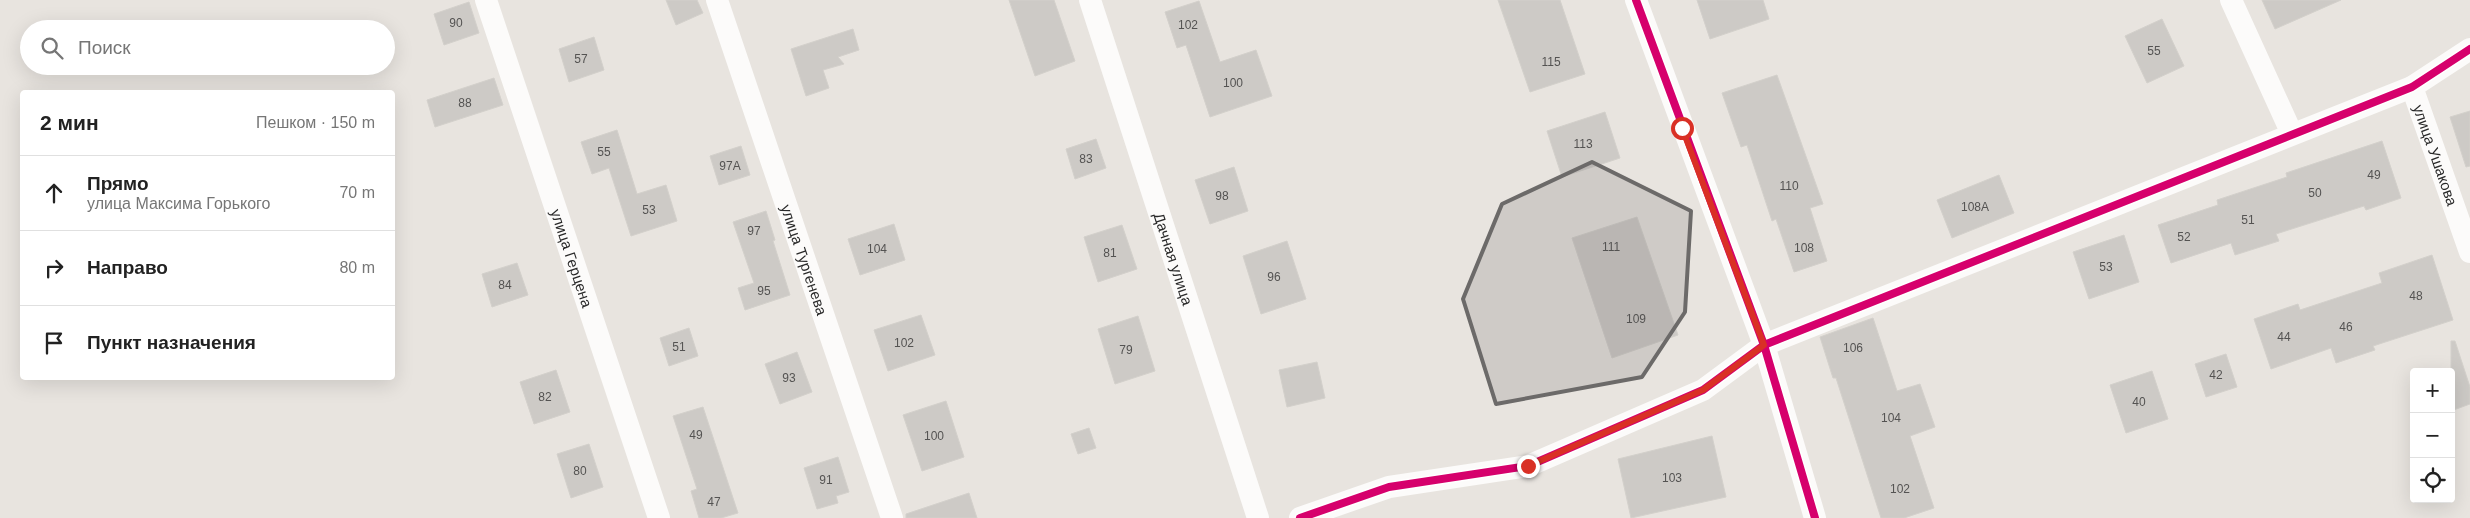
<!DOCTYPE html>
<html lang="ru">
<meta charset="utf-8">
<style>
:root{--surface:#fff;--page:#f6f6f6;--text:#222;--muted:#767676;--line:#e0e0e0}
body{margin:0;font-family:Arial,sans-serif;background:var(--page);color:var(--text)}
.controls{position:absolute;right:15px;bottom:15px;display:grid;overflow:hidden;border-radius:5px;box-shadow:0 5px 20px #0002}
.controls button{width:45px;height:45px;display:grid;place-items:center;padding:0;border:0;border-bottom:1px solid var(--line);background:var(--surface);color:var(--text);font:25px sans-serif}
.stop{position:absolute;width:15px;height:15px;margin:-11px;border:4px solid #d93025;border-radius:50%;background:#fff}
.stop.end{background:#d93025;border-color:#fff;box-shadow:0 1px 5px #0008}
.list{margin:0;padding:0;list-style:none}
h2{display:flex;justify-content:space-between;align-items:center;height:65px;margin:0;padding:0 20px;font-size:21px}
h2 small{font-size:16px;font-weight:400;color:var(--muted)}
.list li{display:grid;grid-template-columns:32px 1fr auto;gap:15px;align-items:center;box-sizing:border-box;height:75px;padding:0 20px;border-top:1px solid var(--line)}
.list b{display:block;font-size:19px;white-space:nowrap}
.list p{margin:0;font-size:16px;white-space:nowrap;color:var(--muted)}
.list em{font-size:16px;font-style:normal;color:var(--muted)}
.icon{flex:none;width:28px;height:28px;fill:none;stroke:currentColor;stroke-width:2;stroke-linecap:round;stroke-linejoin:round}
.map{position:relative;flex:none;width:2470px;height:518px;overflow:hidden}
.search{position:absolute;background:var(--surface);box-shadow:0 5px 20px #0002;left:20px;top:20px;width:375px;height:55px;display:flex;align-items:center;gap:12px;box-sizing:border-box;padding:0 18px;border-radius:28px;color:var(--muted);font-size:19px}
.panel{position:absolute;background:var(--surface);box-shadow:0 5px 20px #0002;left:20px;top:90px;width:375px;height:290px;border-radius:5px}
.map>svg:first-child{display:block}
.building{fill:#cdcac6;stroke:#d3d0cb}
.lines{fill:none;stroke-linecap:round;stroke-linejoin:round}
.street{stroke:#fcfbfa;stroke-width:22}
.cycleway-casing{stroke:#fff;stroke-width:11}
.cycleway{stroke:#d6006c;stroke-width:8}
.route{stroke:#d93025;stroke-width:6}
.marked{fill:#6c6a69;fill-opacity:0.2;stroke:#6c6a69;stroke-width:4;stroke-linejoin:round}
.labels{text-anchor:middle;dominant-baseline:central;stroke-width:4;stroke-linejoin:round;paint-order:stroke}
.number-label{font-size:12px;fill:#545352}
.street-label{font-size:15px;fill:#292929;stroke:#fff}
</style>
<div class="map">
<svg width="2470" height="518" viewBox="0 0 2470 518">
<rect width="100%" height="100%" fill="#e8e4df"/>
<path class="building" d="M 666,0 L 697,0 L 703,13 L 676,25 Z
M 1009,0 L 1054,0 L 1075,61 L 1035,76 Z
M 1498,0 L 1560,0 L 1585,74 L 1530,92 Z
M 1697,0 L 1763,0 L 1769,19 L 1710,39 Z
M 2262,0 L 2341,0 L 2275,29 Z
M 1199,1 L 1220,62 L 1256,50 L 1272,96 L 1210,117 L 1186,45 L 1177,48 L 1165,12 Z
M 469,2 L 479,33 L 444,45 L 434,14 Z
M 2162,19 L 2184,66 L 2147,83 L 2125,36 Z
M 853,29 L 859,50 L 838,57 L 844,64 L 823,70 L 829,88 L 806,96 L 791,49 Z
M 594,37 L 604,70 L 569,82 L 559,49 Z
M 1777,75 L 1823,204 L 1810,208 L 1827,261 L 1794,272 L 1776,219 L 1772,221 L 1747,145 L 1741,147 L 1722,93 Z
M 494,78 L 503,105 L 435,127 L 427,100 Z
M 2470,111 L 2470,166 L 2466,167 L 2450,117 Z
M 1605,112 L 1620,158 L 1562,177 L 1547,131 Z
M 617,130 L 637,194 L 666,185 L 677,221 L 631,236 L 609,168 L 592,174 L 581,142 Z
M 1096,139 L 1106,168 L 1075,179 L 1066,149 Z
M 2382,141 L 2401,198 L 2366,210 L 2364,206 L 2276,234 L 2279,241 L 2235,255 L 2231,243 L 2171,263 L 2158,225 L 2218,205 L 2217,200 L 2287,177 L 2286,173 Z
M 741,146 L 750,175 L 719,185 L 710,156 Z
M 1234,167 L 1248,211 L 1210,224 L 1195,180 Z
M 1999,175 L 2014,213 L 1952,238 L 1937,200 Z
M 766,211 L 775,240 L 773,241 L 790,295 L 745,310 L 738,288 L 754,283 L 733,222 Z
M 1637,217 L 1678,335 L 1612,358 L 1572,238 Z
M 894,224 L 905,260 L 860,275 L 848,239 Z
M 1122,225 L 1137,269 L 1098,282 L 1084,237 Z
M 2124,235 L 2139,282 L 2089,299 L 2073,252 Z
M 1287,241 L 1306,299 L 1261,314 L 1243,256 Z
M 2432,255 L 2453,320 L 2373,346 L 2375,350 L 2336,363 L 2331,348 L 2271,369 L 2254,319 L 2298,304 L 2300,310 L 2382,283 L 2379,273 Z
M 517,263 L 528,295 L 492,307 L 482,274 Z
M 921,315 L 935,355 L 888,371 L 874,330 Z
M 1138,316 L 1155,371 L 1115,384 L 1098,329 Z
M 1873,318 L 1897,391 L 1920,384 L 1935,427 L 1910,436 L 1934,508 L 1904,518 L 1881,518 L 1836,378 L 1833,378 L 1820,337 Z
M 689,328 L 698,356 L 669,366 L 660,338 Z
M 2451,341 L 2455,341 L 2470,387 L 2470,404 L 2451,411 Z
M 797,352 L 812,392 L 780,404 L 765,364 Z
M 2226,354 L 2237,387 L 2206,397 L 2195,364 Z
M 1317,362 L 1325,398 L 1287,407 L 1279,370 Z
M 556,370 L 570,412 L 534,424 L 520,382 Z
M 2152,371 L 2168,419 L 2126,433 L 2110,385 Z
M 946,401 L 964,457 L 922,471 L 903,415 Z
M 703,407 L 738,513 L 721,518 L 699,518 L 691,491 L 697,489 L 673,416 Z
M 1089,428 L 1096,448 L 1078,454 L 1071,434 Z
M 1712,436 L 1726,497 L 1631,518 L 1618,459 Z
M 589,444 L 603,487 L 571,498 L 557,454 Z
M 838,457 L 849,492 L 836,496 L 838,503 L 817,509 L 804,468 Z
M 969,493 L 977,518 L 906,518 L 906,514 Z"/>
<g class="lines">
<g class="street">
<path id="s1" d="M 486,0 L 659,518"/>
<path id="s2" d="M 717,0 L 892,518"/>
<path id="s3" d="M 1090,0 L 1258,518"/>
<path d="M 1636,0 L 1764,345 L 1815,518"/>
<path d="M 2231,0 L 2292,134"/>
<path id="s4" d="M 2412,87 L 2470,252"/>
<path d="M 1300,518 L 1389,487 L 1528,466 L 1703,390 L 1764,345 L 2412,87 L 2470,49"/>
</g>
<g class="cycleway-casing">
<path id="cycleway" d="M 1636,0 L 1764,345 L 1815,518
M 1300,518 L 1389,487 L 1528,466 L 1703,390 L 1764,345 L 2412,87 L 2470,49"/>
</g>
<use href="#cycleway" class="cycleway"/>
</g>
<g class="lines">
<path class="route" d="M 1528,466 L 1703,390 L 1764,345 L 1682,128"/>
</g>
<path class="marked" d="M 1592,162 L 1691,211 L 1685,312 L 1642,377 L 1496,404 L 1463,299 L 1502,204 Z"/>
<g class="labels">
<g class="number-label">
<text x="456" y="23">90</text>
<text x="1188" y="25">102</text>
<text x="2154" y="51">55</text>
<text x="581" y="59">57</text>
<text x="1551" y="62">115</text>
<text x="1233" y="83">100</text>
<text x="465" y="103">88</text>
<text x="1583" y="144">113</text>
<text x="604" y="152">55</text>
<text x="1086" y="159">83</text>
<text x="730" y="166">97А</text>
<text x="2374" y="175">49</text>
<text x="1789" y="186">110</text>
<text x="2315" y="193">50</text>
<text x="1222" y="196">98</text>
<text x="1975" y="207">108А</text>
<text x="649" y="210">53</text>
<text x="2248" y="220">51</text>
<text x="754" y="231">97</text>
<text x="2184" y="237">52</text>
<text x="1611" y="247">111</text>
<text x="1804" y="248">108</text>
<text x="877" y="249">104</text>
<text x="1110" y="253">81</text>
<text x="2106" y="267">53</text>
<text x="1274" y="277">96</text>
<text x="505" y="285">84</text>
<text x="764" y="291">95</text>
<text x="2416" y="296">48</text>
<text x="1636" y="319">109</text>
<text x="2346" y="327">46</text>
<text x="2284" y="337">44</text>
<text x="904" y="343">102</text>
<text x="679" y="347">51</text>
<text x="1853" y="348">106</text>
<text x="1126" y="350">79</text>
<text x="2216" y="375">42</text>
<text x="789" y="378">93</text>
<text x="545" y="397">82</text>
<text x="2139" y="402">40</text>
<text x="1891" y="418">104</text>
<text x="696" y="435">49</text>
<text x="934" y="436">100</text>
<text x="580" y="471">80</text>
<text x="1672" y="478">103</text>
<text x="826" y="480">91</text>
<text x="1900" y="489">102</text>
<text x="714" y="502">47</text>
</g>
<g class="street-label">
<text stroke="none"><textPath href="#s4" startOffset="72">улица Ушакова</textPath></text>
<text stroke="none"><textPath href="#s1" startOffset="272">улица Герцена</textPath></text>
<text stroke="none"><textPath href="#s2" startOffset="274">улица Тургенева</textPath></text>
<text stroke="none"><textPath href="#s3" startOffset="272">Дачная улица</textPath></text>
</g>
</g>
</svg>
<div class="controls">
<button>+</button>
<button>−</button>
<button><svg class="icon" aria-label="locate" viewBox="0 0 24 24"><circle cx="12" cy="12" r="6"/><path d="M12 2v4M12 18v4M2 12h4M18 12h4"/></svg></button>
</div>
<div class="stop" style="left:1682px;top:128px"></div>
<div class="stop end" style="left:1528px;top:466px"></div>
<div class="search"><svg class="icon" aria-label="search" viewBox="0 0 24 24"><circle cx="10" cy="10" r="6"/><path d="M15 15l6 6"/></svg>Поиск</div>
<section class="panel">
<h2>2 мин<small>Пешком · 150 m</small></h2>
<ul class="list">
<li><svg class="icon" aria-label="ahead" viewBox="0 0 24 24"><path d="M12 20V5M6 11l6-6 6 6"/></svg><div><b>Прямо</b><p>улица Максима Горького</p></div><em>70 m</em></li>
<li><svg class="icon" aria-label="right" viewBox="0 0 24 24"><path d="M7 20v-9h11M14 6l5 5-5 5"/></svg><div><b>Направо</b></div><em>80 m</em></li>
<li><svg class="icon" aria-label="arrive" viewBox="0 0 24 24"><path d="M6 21V4h12l-3 4 3 4H6"/></svg><div><b>Пункт назначения</b></div></li>
</ul>
</section>
</div>
